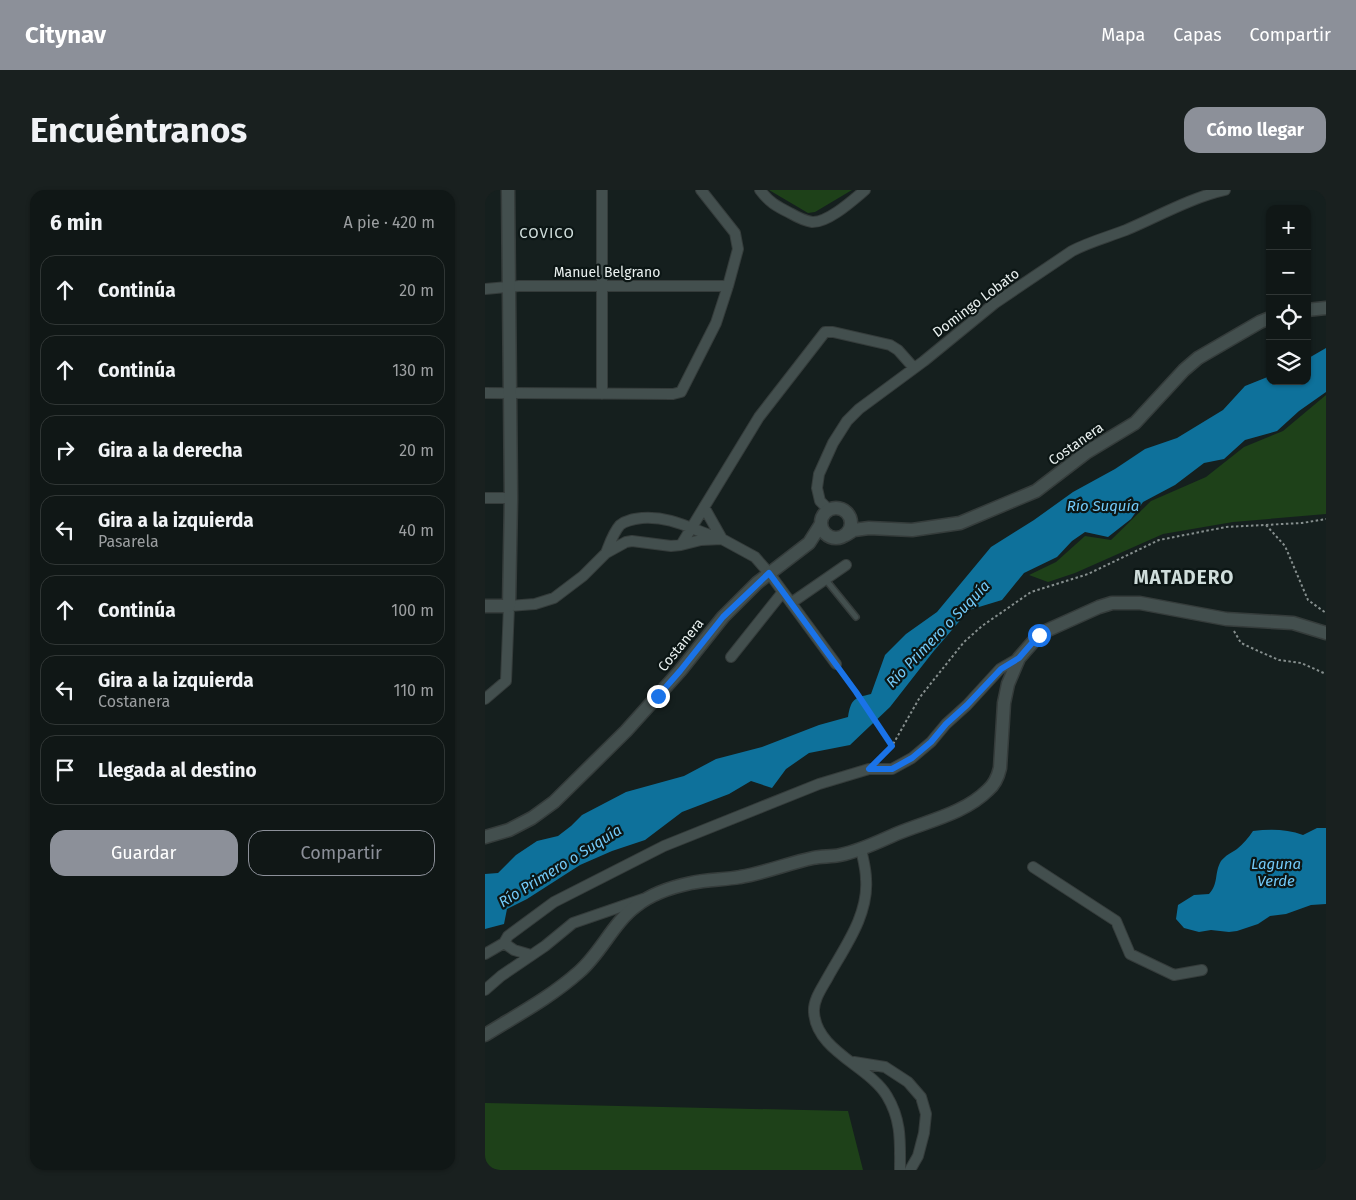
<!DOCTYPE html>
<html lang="es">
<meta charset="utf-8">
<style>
:root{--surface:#101716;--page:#19201f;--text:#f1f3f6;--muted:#9c9fa1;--line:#303635;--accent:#8c9099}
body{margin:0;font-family:"Fira Sans",sans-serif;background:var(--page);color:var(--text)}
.controls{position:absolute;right:15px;top:15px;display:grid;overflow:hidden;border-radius:10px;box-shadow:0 1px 4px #0004}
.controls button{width:45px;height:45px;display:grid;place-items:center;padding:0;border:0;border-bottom:1px solid var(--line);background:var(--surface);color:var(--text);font:25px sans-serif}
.stop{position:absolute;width:15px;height:15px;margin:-11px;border:4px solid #1a73e8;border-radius:50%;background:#fff}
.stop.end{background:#1a73e8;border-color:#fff;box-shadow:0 1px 5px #0008}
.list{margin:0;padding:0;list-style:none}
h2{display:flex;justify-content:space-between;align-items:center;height:65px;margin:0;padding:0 20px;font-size:21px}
h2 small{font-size:16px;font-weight:400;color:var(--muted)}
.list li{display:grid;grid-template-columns:32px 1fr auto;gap:15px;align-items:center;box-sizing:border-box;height:70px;margin:0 10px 10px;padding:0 10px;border:1px solid var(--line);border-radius:15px}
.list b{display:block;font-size:19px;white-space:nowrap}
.list p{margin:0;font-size:16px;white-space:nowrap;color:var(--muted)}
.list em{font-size:16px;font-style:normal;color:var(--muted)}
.actions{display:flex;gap:10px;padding:15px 20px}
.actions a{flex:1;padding:11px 0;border:1px solid var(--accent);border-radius:15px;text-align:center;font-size:18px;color:var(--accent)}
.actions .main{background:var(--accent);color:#fff}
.icon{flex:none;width:28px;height:28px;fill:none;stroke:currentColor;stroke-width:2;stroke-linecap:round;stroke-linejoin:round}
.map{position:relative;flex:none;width:841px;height:980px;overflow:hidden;border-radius:15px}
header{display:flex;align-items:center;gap:30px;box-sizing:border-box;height:70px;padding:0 25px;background:var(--accent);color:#fff}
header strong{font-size:24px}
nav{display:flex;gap:28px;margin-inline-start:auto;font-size:18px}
.intro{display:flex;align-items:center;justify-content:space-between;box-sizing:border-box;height:120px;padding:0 30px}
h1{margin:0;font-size:35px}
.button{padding:12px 22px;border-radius:15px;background:var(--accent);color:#fff;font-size:18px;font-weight:700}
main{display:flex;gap:30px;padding:0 30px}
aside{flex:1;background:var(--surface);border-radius:15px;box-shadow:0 1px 4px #0004}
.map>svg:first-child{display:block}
.green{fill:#1e4119}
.water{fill:#0e719b}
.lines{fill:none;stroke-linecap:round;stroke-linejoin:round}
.service-casing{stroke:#353c3b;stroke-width:8}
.minor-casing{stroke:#353c3b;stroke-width:12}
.tertiary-casing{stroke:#353c3b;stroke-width:15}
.path{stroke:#868f8e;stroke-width:2;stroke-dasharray:2.5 2.5;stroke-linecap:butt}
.service{stroke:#434f4e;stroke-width:5}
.minor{stroke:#434f4e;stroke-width:10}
.tertiary{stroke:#434f4e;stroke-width:12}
.route{stroke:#1a73e8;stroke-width:6}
.labels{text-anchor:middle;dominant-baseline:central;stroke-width:4.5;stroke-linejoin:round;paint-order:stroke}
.street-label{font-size:14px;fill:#eaf1f0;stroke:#0c1615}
.neighbourhood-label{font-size:15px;letter-spacing:1px;fill:#cfdddb;stroke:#0c1615}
.water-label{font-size:15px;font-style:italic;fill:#73caf9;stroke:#0c1615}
.district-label{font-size:19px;font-weight:bold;letter-spacing:1px;fill:#cfdddb;stroke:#0c1615}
</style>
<header>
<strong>Citynav</strong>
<nav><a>Mapa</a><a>Capas</a><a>Compartir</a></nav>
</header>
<div class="intro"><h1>Encuéntranos</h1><a class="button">Cómo llegar</a></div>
<main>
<aside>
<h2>6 min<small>A pie · 420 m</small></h2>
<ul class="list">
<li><svg class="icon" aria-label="ahead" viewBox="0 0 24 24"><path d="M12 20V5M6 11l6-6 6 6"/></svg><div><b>Continúa</b></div><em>20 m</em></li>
<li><svg class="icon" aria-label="ahead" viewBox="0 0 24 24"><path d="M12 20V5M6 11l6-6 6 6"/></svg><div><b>Continúa</b></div><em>130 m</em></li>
<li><svg class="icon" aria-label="right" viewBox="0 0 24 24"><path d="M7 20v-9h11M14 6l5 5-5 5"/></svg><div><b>Gira a la derecha</b></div><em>20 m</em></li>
<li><svg class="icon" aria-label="left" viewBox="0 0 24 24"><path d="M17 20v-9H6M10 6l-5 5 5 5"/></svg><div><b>Gira a la izquierda</b><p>Pasarela</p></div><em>40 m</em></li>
<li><svg class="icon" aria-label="ahead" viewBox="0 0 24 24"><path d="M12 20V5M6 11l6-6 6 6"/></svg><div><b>Continúa</b></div><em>100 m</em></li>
<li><svg class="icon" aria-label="left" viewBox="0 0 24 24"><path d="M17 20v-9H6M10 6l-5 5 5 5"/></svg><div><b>Gira a la izquierda</b><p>Costanera</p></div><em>110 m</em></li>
<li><svg class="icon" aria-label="arrive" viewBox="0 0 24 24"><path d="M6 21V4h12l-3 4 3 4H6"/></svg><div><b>Llegada al destino</b></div></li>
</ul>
<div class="actions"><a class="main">Guardar</a><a>Compartir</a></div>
</aside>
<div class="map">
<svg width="841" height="980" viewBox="0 0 841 980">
<rect width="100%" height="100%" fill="#151f1e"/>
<path class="green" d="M 284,0 L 367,0 L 330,22 L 323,23 Z
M 841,205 L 841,324 L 748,332 L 678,344 L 590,383 L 563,392 L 544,385 L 571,372 L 600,346 L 626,350 L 666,311 L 721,287 L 759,257 L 798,241 Z
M 0,913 L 363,921 L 378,980 L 0,980 Z"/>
<path class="water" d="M 841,158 L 841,202 L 814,221 L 792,241 L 760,250 L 739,269 L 719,273 L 690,295 L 658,312 L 646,329 L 623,347 L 600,342 L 587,351 L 572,367 L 539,383 L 517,410 L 484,420 L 448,462 L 405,517 L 365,555 L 324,563 L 301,579 L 287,598 L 266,591 L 244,604 L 197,622 L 160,650 L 127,661 L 95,675 L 42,709 L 22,719 L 19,734 L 0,739 L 0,684 L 13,683 L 31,665 L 52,651 L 73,646 L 86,636 L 97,625 L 141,602 L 199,586 L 231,569 L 277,557 L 334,535 L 363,527 C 366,509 369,508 386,504 L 400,465 L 421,444 L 452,422 L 506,357 L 549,330 L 588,302 L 630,279 L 660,259 L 692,248 L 738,220 L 760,196 L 785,186 L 785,191 L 822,191 L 822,169 Z
M 832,638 L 841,638 L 841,714 L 826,715 L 801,724 L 785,726 L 773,734 L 752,741 L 744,742 L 726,740 L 714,742 L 699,738 L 691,729 L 693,715 L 709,705 L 724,704 C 734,693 729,683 736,671 C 741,665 746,663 752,659 C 758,654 764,647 768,641 C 785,639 802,639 818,645 Z"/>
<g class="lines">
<g class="service-casing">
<path id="service" d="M 341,390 L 371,427"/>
</g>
<g class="minor-casing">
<path id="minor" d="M 117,0 L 117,204
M 275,0 C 284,12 291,16 305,23 C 312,27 320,31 327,32 C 343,33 368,10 380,0
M 0,99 L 34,96 L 243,96
M 0,203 L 188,204 L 196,202 L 231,133 L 243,96 L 253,59 L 250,43 L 216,0
M 0,308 L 26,308
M 219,317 L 237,349
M 344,320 L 335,311 L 332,298 L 334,284 L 348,253 L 362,231 L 374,219 L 439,171 L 510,113 L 587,61 C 604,52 623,47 641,40 C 674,26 705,8 740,0
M 196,355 L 274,227 L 340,142 L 348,142 L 405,155 L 413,160 L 429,178
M 121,363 C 125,353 128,343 135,335 C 141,330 149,329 157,328 C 185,326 204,338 230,347
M 306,413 L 361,375
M 246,467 L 297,403
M 0,509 L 21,491 L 24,416 L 50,414 L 69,408 L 98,386 L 121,363 L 141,352 L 147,351 L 186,356 L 196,355 L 216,350 L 237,349 L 270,367 L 284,383 L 351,474
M 376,659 C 378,669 381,679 381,689 C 384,725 359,758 343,787 C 337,798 328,810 329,822 C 331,861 384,876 402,906 C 417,931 415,953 415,980
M 548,677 L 631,731 L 645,764 L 689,785 L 717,780
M 19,753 L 29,760 L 46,765
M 0,764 L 19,753 L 23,746 L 69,712 L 179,656 L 334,594 L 384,579 L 407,579 L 427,568 L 446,552 L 461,534 L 482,515 L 515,479 L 534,468
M 0,800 L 16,786 L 60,756 L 88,733 L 158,709
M 369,872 L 400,877 L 423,892 L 436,907 L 441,924 L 439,943 L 433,966 L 425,980"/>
</g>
<g class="tertiary-casing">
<path id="tertiary" d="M 822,120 L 841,118
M336 333a15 15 0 1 1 30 0a15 15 0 1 1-30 0Z
M 361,345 L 369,340 L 384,338 L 427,340 L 475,333 L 551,301 L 602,262 L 650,233 L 699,180 L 713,168 L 775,132 L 785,128
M 0,416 L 24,416 L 26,308 L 23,0
M 0,647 L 24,640 L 47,628 L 69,612 L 141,541 L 195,481 L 238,427 L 272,393 L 324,353 L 336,334
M 0,845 C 32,825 66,807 94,782 C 116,763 128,733 151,716 C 166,704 187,697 206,693 C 223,689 239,690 255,687 C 280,683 304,673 328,668 C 337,666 346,667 355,665 C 375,661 393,652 411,644 C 442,631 479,624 503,600 C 510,594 513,587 515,578 L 519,513 L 523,494 L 534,468 L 554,445 L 563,440 L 614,417 L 627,413 L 655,413 L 741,429 L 808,433 L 841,443"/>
</g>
<path class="path" d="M 781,335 L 800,356 L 823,410 L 841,423
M 749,441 L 756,453 L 771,460 L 794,470 L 816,473 L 841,484
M 356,482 L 407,556
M 395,569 L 407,556 L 435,507 L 479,452 L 497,436 L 546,402 L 603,384 L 674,350 L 741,337 L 817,333 L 841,329"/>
<use href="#service" class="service"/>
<use href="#minor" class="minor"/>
<use href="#tertiary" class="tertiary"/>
</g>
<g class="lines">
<path class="route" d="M 173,506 L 195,481 L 238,427 L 284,383 L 371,502 L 407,556 L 384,579 L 407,579 L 427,568 L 446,552 L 461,534 L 482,515 L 516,479 L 534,468 L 554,445"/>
</g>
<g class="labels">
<g class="street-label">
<text x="122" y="82">Manuel Belgrano</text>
<text transform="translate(491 113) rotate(-37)">Domingo Lobato</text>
<text transform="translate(591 254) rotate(-35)">Costanera</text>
<text transform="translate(196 455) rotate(-51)">Costanera</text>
</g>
<g class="neighbourhood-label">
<text x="62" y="43">COVICO</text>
</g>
<g class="water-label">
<text x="618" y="316">Río Suquía</text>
<text transform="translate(453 444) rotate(-46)">Río Primero o Suquía</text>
<text x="791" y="674">Laguna<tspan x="791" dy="17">Verde</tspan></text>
<text transform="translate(75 676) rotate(-32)">Río Primero o Suquía</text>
</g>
<g class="district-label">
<text x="699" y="387">MATADERO</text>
</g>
</g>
</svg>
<div class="controls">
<button>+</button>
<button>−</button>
<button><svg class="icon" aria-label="locate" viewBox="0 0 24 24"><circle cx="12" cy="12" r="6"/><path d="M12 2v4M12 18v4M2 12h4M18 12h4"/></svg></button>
<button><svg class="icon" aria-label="layers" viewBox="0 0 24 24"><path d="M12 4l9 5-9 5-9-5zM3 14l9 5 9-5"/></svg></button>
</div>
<div class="stop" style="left:554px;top:445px"></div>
<div class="stop end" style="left:173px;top:506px"></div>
</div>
</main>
